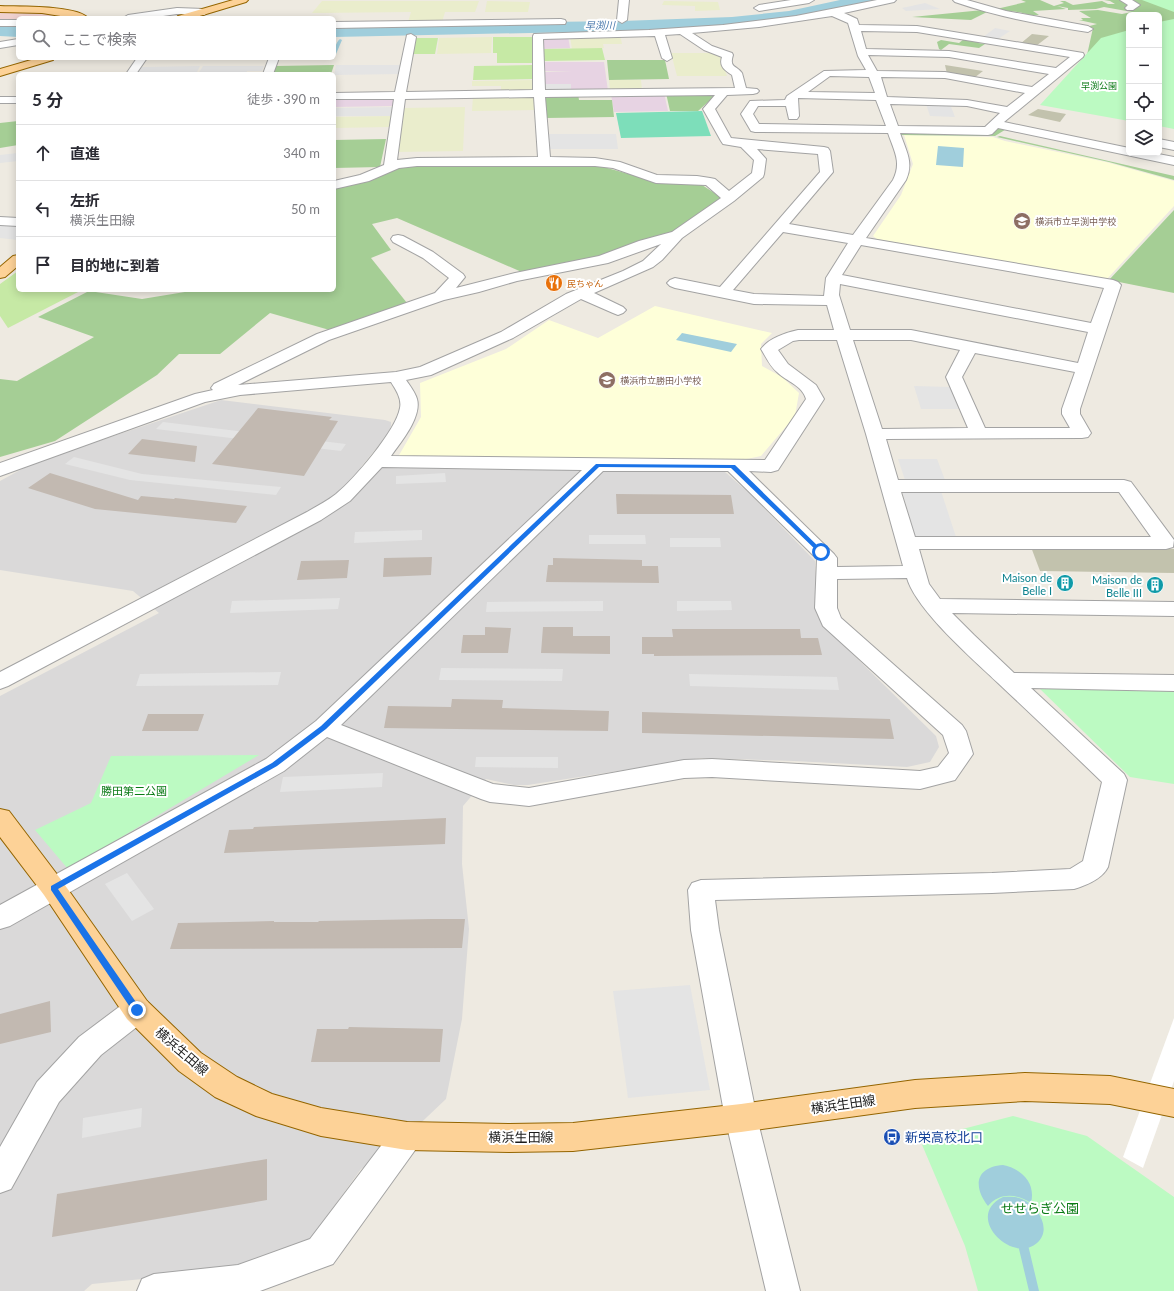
<!DOCTYPE html>
<html lang="ja">
<meta charset="utf-8">
<style>
:root{--surface:#fff;--page:#f2f2f3;--text:#2b2b33;--muted:#7c7c81;--line:#e1e1e2}
body{margin:0;font-family:Lato,"Noto Sans JP",sans-serif;background:var(--page);color:var(--text)}
.controls{position:absolute;right:12px;top:12px;display:grid;overflow:hidden;border-radius:6px;box-shadow:0 2px 10px #0003}
.controls button{width:36px;height:36px;display:grid;place-items:center;padding:0;border:0;border-bottom:1px solid var(--line);background:var(--surface);color:var(--text);font:20px sans-serif}
.stop{position:absolute;width:12px;height:12px;margin:-9px;border:3px solid #1a73e8;border-radius:50%;background:#fff}
.stop.end{background:#1a73e8;border-color:#fff;box-shadow:0 1px 4px #0008}
.list{margin:0;padding:0;list-style:none}
h2{display:flex;justify-content:space-between;align-items:center;height:52px;margin:0;padding:0 16px;font-size:17px}
h2 small{font-size:13px;font-weight:400;color:var(--muted)}
.list li{display:grid;grid-template-columns:26px 1fr auto;gap:12px;align-items:center;box-sizing:border-box;height:56px;padding:0 16px;border-top:1px solid var(--line)}
.list b{display:block;font-size:15px;white-space:nowrap}
.list p{margin:0;font-size:13px;white-space:nowrap;color:var(--muted)}
.list em{font-size:13px;font-style:normal;color:var(--muted)}
.icon{flex:none;width:22px;height:22px;fill:none;stroke:currentColor;stroke-width:2;stroke-linecap:round;stroke-linejoin:round}
.map{position:relative;flex:none;width:1174px;height:1291px;overflow:hidden}
.search{position:absolute;background:var(--surface);box-shadow:0 2px 10px #0003;left:16px;top:16px;width:320px;height:44px;display:flex;align-items:center;gap:10px;box-sizing:border-box;padding:0 14px;border-radius:6px;color:var(--muted);font-size:15px}
.panel{position:absolute;background:var(--surface);box-shadow:0 2px 10px #0003;left:16px;top:72px;width:320px;height:220px;border-radius:6px}
.map>svg:first-child{display:block}
.residential{fill:#dad9d9}
.commercial{fill:#efd1cf}
.industrial{fill:#e7d3e3}
.education{fill:#feffd9}
.construction{fill:#c2c2ad}
.farmland{fill:#eaedcc}
.grass{fill:#c6e9a5}
.forest{fill:#a5ce95}
.park{fill:#bcfac2}
.pitch{fill:#7ddeba}
.parking{fill:#e4e4e4}
.water{fill:#a0cedc}
.pier{fill:#fff}
.lines{fill:none;stroke-linecap:round;stroke-linejoin:round}
.stream{fill:#a0cedc;fill-rule:evenodd}
.river{fill:#a0cedc;fill-rule:evenodd}
.building{fill:#c2b9b1}
.minor-casing{stroke:#a3a3a3;stroke-width:2}
.major-casing{stroke:#946500;stroke-width:2}
.minor{fill:#fff;fill-rule:evenodd}
.major{fill:#fdd297;fill-rule:evenodd}
.route{fill:#1a73e8}
.labels{text-anchor:middle;dominant-baseline:central;stroke-width:4;stroke-linejoin:round;paint-order:stroke}
.far-park-label{font-size:9px;fill:#0a7a15;stroke:#fff}
.far-education-label{font-size:9px;fill:#785e54;stroke:#fff;text-anchor:start}
.far-food-label{font-size:9px;fill:#c56008;stroke:#fff;text-anchor:start}
.far-water-label{font-size:10px;font-style:italic;fill:#4878ac;stroke:#fff}
.culture-label{font-size:11px;fill:#0d838f;stroke:#fff;text-anchor:end}
.park-label{font-size:11px;fill:#0a7a15;stroke:#fff}
.near-street-label{font-size:13px;fill:#1c1c1c;stroke:#fff}
.near-transit-label{font-size:13px;fill:#164399;stroke:#fff;text-anchor:start}
.near-park-label{font-size:13px;fill:#0a7a15;stroke:#fff}
</style>
<div class="map">
<svg width="1174" height="1291" viewBox="0 0 1174 1291">
<rect width="100%" height="100%" fill="#eeeae1"/>
<path class="residential" d="M 221,400 L 385,420 L 391,422 L 391,426 L 388,434 L 361,467 L 725,472 L 749,493 L 815,561 L 818,610 L 823,625 L 936,736 L 939,747 L 930,762 L 907,767 L 794,761 L 701,758 L 528,785 L 514,785 L 486,779 L 463,806 L 462,864 L 469,929 L 462,1019 L 446,1099 L 407,1136 L 361,1169 L 306,1245 L 233,1270 L 92,1284 L 84,1291 L 0,1291 L 0,696 L 159,613 L 133,591 L 0,570 L 0,481 L 33,463 Z"/>
<path class="commercial" d="M 0,10 L 46,13 L 73,18 L 18,18 L 18,21 L 0,21 Z"/>
<path class="industrial" d="M 568,36 L 570,48 L 543,49 L 542,37 Z
M 544,62 L 604,62 L 608,91 L 545,92 L 544,72 L 572,71 L 544,71 Z
M 664,93 L 668,111 L 614,112 L 611,94 Z
M 396,96 L 394,106 L 334,107 L 334,97 Z"/>
<path class="education" d="M 904,135 L 993,137 L 1005,141 L 1106,162 L 1174,181 L 1174,206 L 1107,279 L 877,239 L 873,236 L 901,195 L 913,164 Z
M 655,306 L 772,333 L 761,344 L 762,366 L 782,377 L 799,393 L 795,416 L 761,456 L 742,460 L 398,457 L 421,417 L 420,383 L 506,349 L 549,320 L 598,338 Z"/>
<path class="construction" d="M 1032,34 L 1049,36 L 1036,46 L 1020,44 Z
M 945,65 L 983,71 L 974,78 L 947,74 Z
M 1038,109 L 1066,114 L 1060,122 L 1028,115 Z
M 1031,547 L 1174,549 L 1174,573 L 1040,571 Z"/>
<path class="farmland" d="M 322,1 L 479,1 L 475,12 L 445,12 L 442,22 L 408,22 L 411,12 L 312,13 Z
M 487,1 L 530,2 L 528,12 L 485,12 Z
M 664,1 L 718,2 L 720,10 L 695,11 L 695,6 L 662,5 Z
M 620,35 L 622,44 L 603,44 L 604,48 L 572,49 L 570,36 Z
M 492,37 L 491,53 L 437,54 L 439,38 Z
M 671,53 L 719,53 L 727,76 L 677,76 Z
M 534,80 L 535,92 L 501,92 L 501,86 L 472,86 L 472,81 Z
M 609,80 L 641,80 L 642,90 L 610,90 Z
M 534,95 L 535,110 L 472,111 L 473,96 Z
M 465,107 L 463,151 L 396,152 L 403,108 Z
M 392,116 L 390,127 L 334,128 L 334,117 Z"/>
<path class="grass" d="M 493,37 L 535,37 L 536,63 L 497,63 L 497,53 L 493,53 Z
M 413,38 L 438,38 L 435,54 L 410,54 Z
M 602,48 L 605,60 L 544,61 L 543,49 Z
M 533,65 L 534,79 L 473,80 L 474,66 Z
M 18,271 L 18,290 L 82,290 L 8,328 L 0,316 L 0,284 Z"/>
<path class="forest" d="M 1021,0 L 1040,0 L 1054,6 L 1064,3 L 1060,1 L 1065,1 L 1073,5 L 1102,1 L 1108,4 L 1115,4 L 1110,1 L 1104,0 L 1174,0 L 1174,74 L 1159,72 L 1159,17 L 1162,17 L 1154,12 L 1129,15 L 1129,63 L 1087,55 L 1093,28 L 1086,27 L 1097,24 L 1079,20 L 1083,20 L 1081,18 L 1091,18 L 1079,11 L 1098,10 L 1122,14 L 1132,12 L 1104,7 L 1096,9 L 1068,10 L 1068,8 L 1057,6 L 1066,9 L 1033,11 L 1039,15 L 1020,16 L 1026,14 C 1015,10 1004,12 992,10 L 1026,2 Z
M 983,10 L 989,11 L 971,20 L 912,17 Z
M 964,39 L 979,41 L 978,43 L 985,44 L 979,48 L 949,44 L 941,50 L 939,49 L 937,42 L 941,40 L 959,43 Z
M 607,60 L 665,60 L 669,79 L 609,80 Z
M 334,65 L 331,74 L 271,74 L 275,66 Z
M 719,92 L 698,111 L 670,111 L 666,93 Z
M 578,94 L 579,100 L 612,100 L 614,117 L 546,118 L 545,95 Z
M 18,121 L 18,145 L 0,148 L 0,123 Z
M 998,126 L 1008,128 L 995,136 L 900,135 L 899,131 L 991,131 Z
M 1000,136 L 1174,176 L 1174,180 L 1109,162 L 997,137 Z
M 386,139 L 380,167 L 334,168 L 334,140 Z
M 593,164 L 650,180 L 699,183 L 722,198 L 673,232 L 600,258 L 524,273 L 397,218 L 372,224 L 391,250 L 371,258 L 407,303 L 333,331 L 270,313 L 220,354 L 179,354 L 157,375 L 55,441 L 0,457 L 0,379 L 17,381 L 94,337 L 38,317 L 89,291 L 142,299 L 197,290 L 334,290 L 334,189 L 371,180 L 396,168 L 418,165 Z
M 1174,210 L 1174,293 L 1109,280 Z"/>
<path class="park" d="M 1142,0 L 1174,0 L 1174,12 Z
M 1174,19 L 1174,129 L 1159,126 L 1159,22 Z
M 1129,30 L 1129,121 L 1040,105 L 1101,38 Z
M 1039,688 L 1174,690 L 1174,784 L 1130,777 Z
M 259,755 L 68,869 L 35,830 L 91,803 L 111,756 Z
M 1013,1116 L 1087,1136 L 1174,1197 L 1174,1291 L 978,1291 L 965,1246 L 920,1140 Z"/>
<path class="pitch" d="M 702,111 L 711,136 L 621,138 L 616,113 Z"/>
<path class="parking" d="M 925,3 L 940,9 L 906,11 L 902,8 Z
M 995,28 L 1010,31 L 998,39 L 983,37 Z
M 336,65 L 402,65 L 400,74 L 334,75 Z
M 200,66 L 196,74 L 135,74 L 140,67 Z
M 203,66 L 264,66 L 262,71 L 247,71 L 246,74 L 198,74 Z
M 545,84 L 571,84 L 571,91 L 545,91 Z
M 926,104 L 950,104 L 955,117 L 930,116 Z
M 395,107 L 393,116 L 334,116 L 334,108 Z
M 546,134 L 616,134 L 618,149 L 546,149 Z
M 18,153 L 18,161 L 0,163 L 0,155 Z
M 0,224 L 18,226 L 18,240 L 0,238 Z
M 914,386 L 951,387 L 959,409 L 921,409 Z
M 163,422 L 346,444 L 341,451 L 156,429 Z
M 74,457 L 142,474 L 281,487 L 276,495 L 130,480 L 65,464 Z
M 898,459 L 937,459 L 945,480 L 905,480 Z
M 445,473 L 446,482 L 396,484 L 396,476 Z
M 902,491 L 941,491 L 956,537 L 915,536 Z
M 422,530 L 422,540 L 354,543 L 355,532 Z
M 589,535 L 645,535 L 646,544 L 589,544 Z
M 670,538 L 720,538 L 721,547 L 670,547 Z
M 340,598 L 338,609 L 230,613 L 232,601 Z
M 603,601 L 603,611 L 486,612 L 487,602 Z
M 677,601 L 731,601 L 732,610 L 677,611 Z
M 441,668 L 563,669 L 562,681 L 439,680 Z
M 281,672 L 278,685 L 136,686 L 140,674 Z
M 689,674 L 837,677 L 839,690 L 690,686 Z
M 476,757 L 558,757 L 558,768 L 475,767 Z
M 383,773 L 382,787 L 280,792 L 283,777 Z
M 127,873 L 154,909 L 132,921 L 105,884 Z
M 690,985 L 710,1090 L 628,1098 L 613,991 Z
M 142,1108 L 141,1127 L 82,1138 L 83,1118 Z"/>
<path class="water" d="M 938,146 L 964,148 L 963,167 L 936,165 Z
M 682,333 L 737,344 L 731,352 L 676,340 Z
M 1003,1165 C 1022,1169 1036,1183 1031,1203 C 1017,1194 1000,1192 988,1206 C 973,1187 975,1167 1003,1165 Z
M 1003,1197 C 1010,1197 1016,1196 1022,1199 C 1037,1205 1053,1229 1037,1243 C 1012,1265 963,1216 1003,1197 Z"/>
<path class="pier" d="M 1174,1018 L 1174,1081 L 1143,1168 L 1123,1157 Z"/>
<g class="lines">
<path class="stream" d="M 340,39 L 342,40 L 336,54 L 334,55 C 334,50 336,42 340,39 Z
M 1024,1244 L 1028,1245 L 1029,1249 L 1039,1291 L 1029,1291 L 1019,1249 L 1020,1245 Z"/>
<path class="river" d="M 840,0 L 874,0 L 871,4 L 789,21 L 732,27 L 622,31 L 334,37 L 334,25 L 622,21 L 732,17 L 789,11 Z
M 0,24 L 18,25 L 18,37 L 0,36 Z"/>
</g>
<path class="building" d="M 258,408 L 332,417 L 329,420 L 338,421 L 304,476 L 212,464 Z
M 142,439 L 197,446 L 195,462 L 128,454 Z
M 50,473 L 138,500 L 141,496 L 174,499 L 175,498 L 247,506 L 236,523 L 95,509 L 28,488 Z
M 616,494 L 731,495 L 734,514 L 617,514 Z
M 432,557 L 431,575 L 383,577 L 384,558 Z
M 553,558 L 642,560 L 642,566 L 658,566 L 659,583 L 546,582 L 548,565 L 553,565 Z
M 349,560 L 347,578 L 297,580 L 301,561 Z
M 485,627 L 511,628 L 508,653 L 461,653 L 463,635 L 485,635 Z
M 543,627 L 573,627 L 573,636 L 610,636 L 610,654 L 541,653 Z
M 672,629 L 800,629 L 801,638 L 818,638 L 822,655 L 654,656 L 654,654 L 642,654 L 642,637 L 673,637 Z
M 452,699 L 503,700 L 502,708 L 609,711 L 608,731 L 384,728 L 388,706 L 451,707 Z
M 642,712 L 890,719 L 894,739 L 642,733 Z
M 148,714 L 204,714 L 198,731 L 142,731 Z
M 446,818 L 445,844 L 224,853 L 229,830 L 253,829 L 254,827 Z
M 432,919 L 465,919 L 462,948 L 170,949 L 178,923 L 274,921 L 274,922 L 318,922 L 319,921 Z
M 50,1001 L 51,1032 L 0,1044 L 0,1014 Z
M 349,1027 L 443,1029 L 440,1062 L 311,1062 L 317,1029 L 348,1029 Z
M 267,1159 L 267,1200 L 52,1237 L 57,1194 Z"/>
<g class="lines">
<g class="minor-casing">
<path id="minor" d="M 619,0 L 629,0 L 627,20 L 622,23 L 617,20 Z
M 791,0 L 814,0 L 809,3 L 759,11 L 754,8 L 759,5 Z
M 877,0 L 896,0 L 894,2 L 844,13 L 857,19 L 859,25 L 917,26 L 1083,53 L 1084,55 L 1083,57 L 1004,122 L 1129,148 L 1129,153 L 1153,153 L 1174,157 L 1174,165 L 998,128 L 992,134 L 988,135 L 900,133 C 906,151 914,162 906,180 L 866,238 L 1113,280 L 1118,282 L 1121,285 L 1080,409 L 1080,414 L 1091,433 L 1088,437 L 1082,438 L 886,439 L 898,480 L 1124,480 L 1131,482 L 1174,540 L 1173,547 L 1166,549 L 919,549 L 929,584 L 940,599 L 1174,602 L 1174,616 L 952,613 L 974,635 L 1014,673 L 1174,675 L 1174,691 L 1031,688 L 1124,774 L 1127,780 L 1108,867 C 1102,879 1087,885 1074,889 L 992,893 L 715,900 L 719,930 L 757,1118 L 800,1291 L 766,1291 L 725,1118 L 691,930 L 688,890 L 692,883 L 701,880 L 992,873 L 1070,869 L 1083,861 L 1102,782 C 1068,749 1033,716 998,683 C 974,660 916,610 907,578 L 837,579 L 837,608 L 841,618 L 962,725 L 966,731 L 973,754 L 955,780 L 920,789 L 712,777 L 684,778 L 529,806 L 490,802 L 481,799 L 327,737 L 284,771 L 10,926 L 0,929 L 0,905 L 266,759 L 316,721 L 582,470 L 382,467 L 350,501 L 321,520 L 8,686 L 0,689 L 0,672 L 307,512 C 317,506 327,501 336,494 C 354,479 396,431 400,408 C 402,399 396,390 391,382 L 240,395 L 205,402 L 0,476 L 0,463 L 195,394 L 213,390 L 211,388 L 214,384 L 317,334 L 435,293 L 449,278 L 423,258 L 393,242 L 391,239 L 393,236 L 398,235 L 403,236 L 433,252 L 463,274 L 465,277 L 456,288 L 515,273 L 599,256 L 639,241 L 672,232 L 721,198 L 706,185 L 656,183 L 613,168 L 595,166 L 417,166 L 399,168 L 369,181 L 334,189 L 334,181 L 360,175 L 384,165 L 394,99 L 334,99 L 334,93 L 395,92 L 407,35 L 411,34 L 416,37 L 406,92 L 533,90 L 533,36 L 534,34 L 649,30 L 723,25 L 796,16 ZM 832,16 L 848,23 L 858,56 L 866,70 L 824,71 L 787,96 L 785,100 L 750,101 L 741,114 L 751,131 L 755,132 L 888,133 C 894,151 902,162 893,180 L 853,235 L 789,224 L 833,172 L 830,151 L 828,148 L 824,147 L 731,138 L 715,109 L 727,95 L 753,94 L 757,93 L 759,91 L 757,89 L 746,88 L 742,73 C 736,65 729,68 733,55 L 732,53 L 712,46 L 692,33 L 759,27 ZM 861,31 L 917,32 L 1070,57 L 1056,68 L 949,51 L 866,49 ZM 680,34 L 704,50 L 722,57 C 719,66 724,70 732,75 L 735,88 L 545,90 L 543,39 L 655,36 L 662,58 L 667,61 L 672,58 L 665,35 ZM 868,55 L 949,57 L 1049,74 L 1032,87 L 945,72 L 877,71 ZM 830,76 L 869,77 L 875,93 L 808,92 ZM 881,77 L 945,78 L 1025,93 L 1007,107 L 967,100 L 887,97 ZM 715,95 L 703,109 L 721,141 L 723,144 L 741,147 L 754,160 L 752,173 L 729,191 L 715,179 L 710,178 L 697,176 L 657,175 L 620,162 L 595,158 L 550,157 L 545,97 ZM 534,97 L 538,157 L 417,158 L 397,160 L 405,99 ZM 798,98 L 876,100 L 886,126 L 759,124 L 753,114 L 758,106 L 786,106 L 789,119 L 797,119 L 799,116 ZM 890,104 L 967,106 L 1000,113 L 985,127 L 898,126 ZM 757,149 L 818,154 L 820,172 L 720,287 L 675,278 L 670,280 L 667,283 L 670,286 L 675,288 L 754,304 L 827,305 L 834,330 L 798,330 C 785,333 769,338 761,349 C 766,357 770,366 777,372 C 787,382 802,385 806,399 L 765,460 L 391,456 C 401,442 422,417 417,399 C 415,392 410,386 406,380 L 431,375 L 513,338 L 581,299 L 613,313 L 618,315 L 623,313 L 626,310 L 623,307 L 594,293 L 653,267 L 662,260 L 682,238 L 734,201 L 763,177 L 764,174 L 766,159 ZM 783,232 L 848,243 L 826,278 L 824,296 L 754,294 L 733,290 ZM 661,244 L 643,261 L 623,271 L 566,294 L 501,332 L 420,367 L 396,372 L 238,385 L 329,340 L 444,300 L 479,292 L 517,281 L 608,263 ZM 861,245 L 1104,288 L 1091,323 L 842,275 ZM 840,284 L 1088,332 L 1078,363 L 911,330 L 850,330 L 839,295 ZM 799,340 L 837,340 L 866,434 L 903,566 L 837,567 L 837,558 L 834,554 L 749,471 L 771,472 L 778,470 L 824,399 L 816,385 L 788,364 L 778,350 L 793,341 ZM 853,340 L 911,340 L 960,350 L 946,377 L 968,428 L 882,429 ZM 975,353 L 1075,372 L 1062,409 L 1062,414 L 1070,428 L 985,428 L 962,377 ZM 603,471 L 728,471 L 817,559 L 815,608 L 823,626 L 943,735 L 949,753 L 938,767 L 920,771 L 712,759 L 684,760 L 529,788 L 493,784 L 341,725 ZM 901,492 L 1119,492 L 1151,537 L 915,537 Z
M 953,0 L 967,0 L 1006,11 L 1088,26 L 1093,29 L 1088,32 C 1043,25 998,17 955,2 Z
M 1120,0 L 1132,0 L 1140,5 L 1133,10 L 1127,10 L 1125,8 L 1128,5 Z
M 177,8 L 204,9 L 209,12 L 204,15 L 177,14 L 149,18 L 123,18 L 128,15 Z
M 561,19 L 565,20 L 566,22 L 565,24 L 334,28 L 334,22 Z
M 0,20 L 18,20 L 18,26 L 0,26 Z
M 18,39 L 18,45 L 0,48 L 0,42 Z
M 137,58 L 147,58 L 136,74 L 126,74 Z
M 269,58 L 279,58 L 273,74 L 263,74 Z
M 0,97 L 18,97 L 18,103 L 0,103 Z
M 1159,139 L 1174,142 L 1174,150 L 1159,147 Z
M 0,217 L 18,218 L 18,226 L 0,225 Z
M 137,998 L 147,1001 L 152,1010 L 147,1019 L 101,1055 L 59,1102 L 11,1189 L 0,1193 L 0,1147 L 37,1082 L 79,1037 L 127,1001 Z
M 407,1122 L 418,1126 L 423,1136 L 418,1146 L 333,1264 L 260,1291 L 137,1291 L 142,1279 L 154,1274 L 238,1265 L 310,1239 L 396,1126 Z"/>
</g>
<g class="major-casing">
<path id="major" d="M 233,0 L 248,0 L 246,2 L 193,18 L 177,18 L 178,16 Z
M 0,6 C 18,7 77,5 88,18 L 73,18 L 42,13 L 0,12 Z
M 38,58 L 54,58 L 53,60 L 0,76 L 0,69 Z
M 18,255 L 18,266 L 5,277 L 0,278 L 0,267 L 13,256 Z
M 0,809 L 9,811 L 62,881 L 147,1001 L 201,1053 L 237,1077 L 272,1094 L 321,1108 L 407,1122 L 509,1124 L 573,1123 L 741,1104 L 915,1080 L 1025,1073 L 1110,1076 L 1174,1089 L 1174,1117 L 1110,1104 L 1025,1101 L 915,1108 L 741,1132 L 573,1151 L 509,1152 L 407,1150 L 321,1136 L 256,1116 L 215,1097 L 179,1071 L 127,1019 L 44,895 L 0,837 Z"/>
</g>
<use href="#minor" class="minor"/>
<use href="#major" class="major"/>
</g>
<path class="route" d="M 596,464 L 735,465 L 824,552 L 819,553 L 731,468 L 599,467 L 326,729 L 277,766 L 58,889 L 140,1008 L 141,1010 L 140,1013 L 134,1013 L 51,890 L 51,886 L 272,763 L 321,726 Z"/>
<defs>
<g id="school-disc" transform="scale(0.9)"><circle r="9.5" fill="#8d6e63" stroke="#fff"/><path d="M0-5L7-2L0 1L-7-2ZM-4 1L0 2.5L4 1V4Q0 6-4 4Z" fill="#fff"/></g>
<g id="restaurant-disc" transform="scale(0.9)"><circle r="9.5" fill="#e8710a" stroke="#fff"/><path d="M-5-6h1v4h1v-4h1v4h1v-4h1v5L-1.5 .5V6h-2V.5L-5-1ZM5-6V6H3V1.5H1.5Q1.5-4 5-6Z" fill="#fff"/></g>
<g id="building-disc" transform="scale(0.9)"><circle r="9.5" fill="#0f9aa8" stroke="#fff"/><path d="M-4-6H4V6H1V3H-1V6H-4ZM-2.5-4.3h1.7v1.8h-1.7ZM.8-4.3h1.7v1.8H.8ZM-2.5-1h1.7V.8h-1.7ZM.8-1h1.7V.8H.8Z" fill="#fff"/></g>
<g id="bus-disc" transform="scale(0.9)"><circle r="9.5" fill="#1a4fb4" stroke="#fff"/><path d="M-5-6H5V4H4V6H2V4H-2V6H-4V4H-5ZM-3.5-4V0h7V-4ZM-3.5 1.2v1.5H-2V1.2ZM2 1.2v1.5H3.5V1.2Z" fill="#fff"/></g>
</defs>
<g fill-rule="evenodd">
<use href="#school-disc" x="1022" y="221"/>
<use href="#restaurant-disc" x="554" y="283"/>
<use href="#school-disc" x="607" y="380"/>
<use href="#building-disc" x="1065" y="583"/>
<use href="#building-disc" x="1155" y="585"/>
<use href="#bus-disc" x="892" y="1137"/>
</g>
<g class="labels">
<g class="far-park-label">
<text x="1099" y="85">早渕公園</text>
</g>
<g class="far-education-label">
<text x="1035" y="221">横浜市立早渕中学校</text>
<text x="620" y="380">横浜市立勝田小学校</text>
</g>
<g class="far-food-label">
<text x="567" y="283">民ちゃん</text>
</g>
<g class="far-water-label">
<text transform="translate(600 25) rotate(-1)">早渕川</text>
</g>
<g class="culture-label">
<text x="1052" y="577">Maison de<tspan x="1052" dy="13">Belle I</tspan></text>
<text x="1142" y="579">Maison de<tspan x="1142" dy="13">Belle III</tspan></text>
</g>
<g class="park-label">
<text x="134" y="790">勝田第二公園</text>
</g>
<g class="near-street-label">
<text transform="translate(182 1051) rotate(41)">横浜生田線</text>
<text transform="translate(843 1104) rotate(-8)">横浜生田線</text>
<text x="521" y="1137">横浜生田線</text>
</g>
<g class="near-transit-label">
<text x="905" y="1137">新栄高校北口</text>
</g>
<g class="near-park-label">
<text x="1040" y="1208">せせらぎ公園</text>
</g>
</g>
</svg>
<div class="controls">
<button>+</button>
<button>−</button>
<button><svg class="icon" aria-label="locate" viewBox="0 0 24 24"><circle cx="12" cy="12" r="6"/><path d="M12 2v4M12 18v4M2 12h4M18 12h4"/></svg></button>
<button><svg class="icon" aria-label="layers" viewBox="0 0 24 24"><path d="M12 4l9 5-9 5-9-5zM3 14l9 5 9-5"/></svg></button>
</div>
<div class="stop" style="left:821px;top:552px"></div>
<div class="stop end" style="left:137px;top:1010px"></div>
<div class="search"><svg class="icon" aria-label="search" viewBox="0 0 24 24"><circle cx="10" cy="10" r="6"/><path d="M15 15l6 6"/></svg>ここで検索</div>
<section class="panel">
<h2>5 分<small>徒歩 · 390 m</small></h2>
<ul class="list">
<li><svg class="icon" aria-label="ahead" viewBox="0 0 24 24"><path d="M12 20V5M6 11l6-6 6 6"/></svg><div><b>直進</b></div><em>340 m</em></li>
<li><svg class="icon" aria-label="left" viewBox="0 0 24 24"><path d="M17 20v-9H6M10 6l-5 5 5 5"/></svg><div><b>左折</b><p>横浜生田線</p></div><em>50 m</em></li>
<li><svg class="icon" aria-label="arrive" viewBox="0 0 24 24"><path d="M6 21V4h12l-3 4 3 4H6"/></svg><div><b>目的地に到着</b></div></li>
</ul>
</section>
</div>
